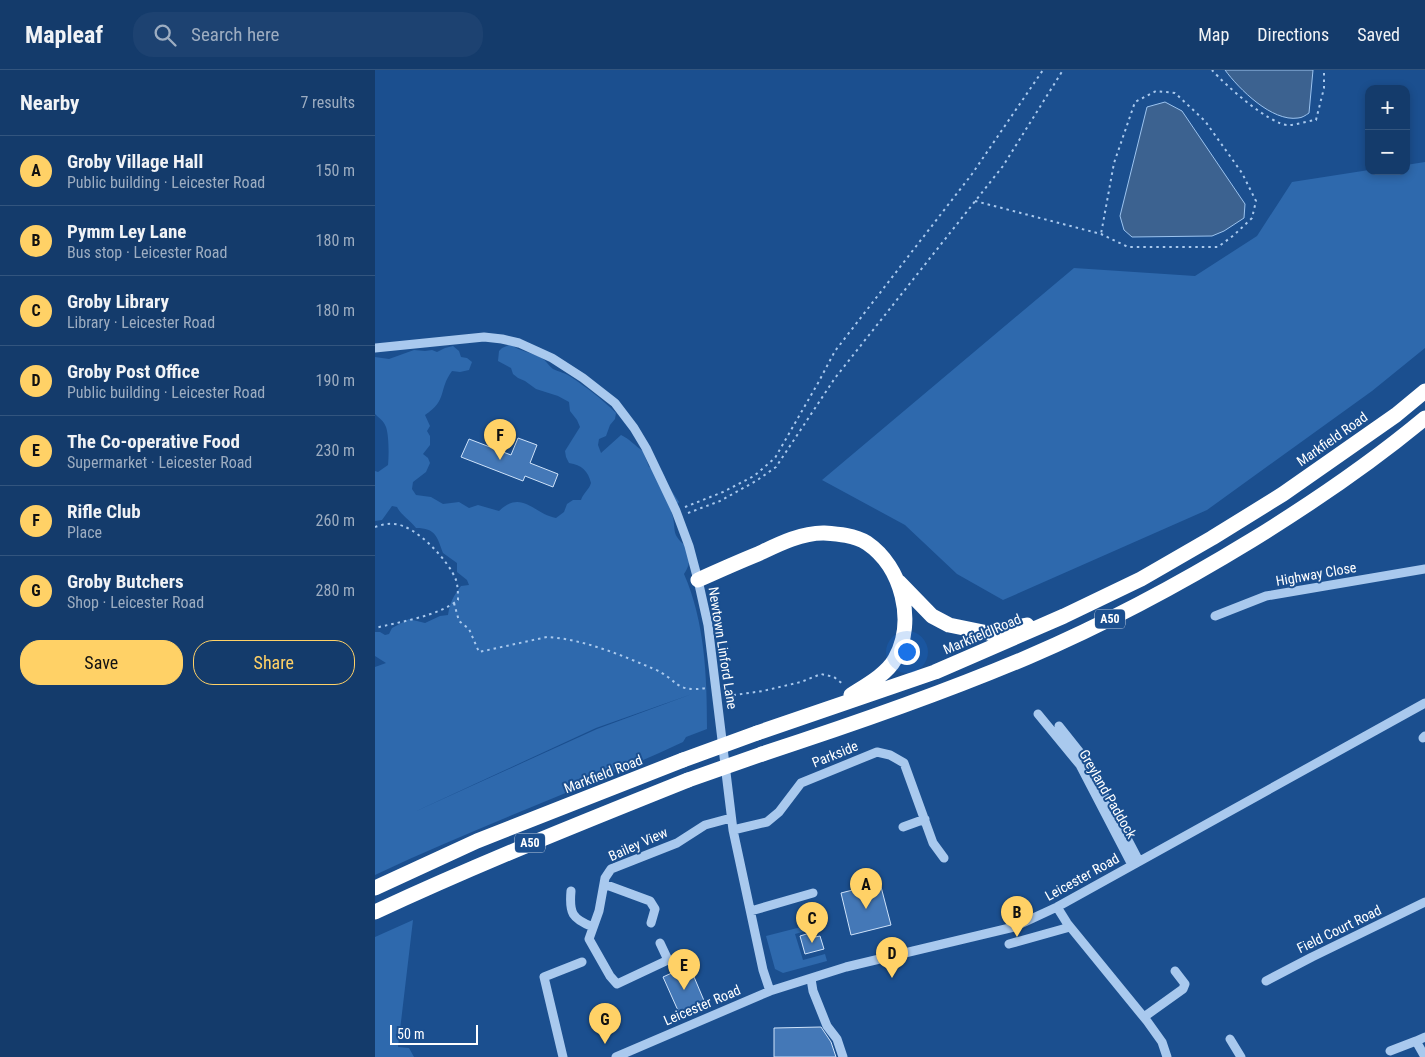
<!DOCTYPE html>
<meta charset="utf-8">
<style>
:root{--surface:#143b6b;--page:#1d4271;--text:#f1f3f6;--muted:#9dadc1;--line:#33557e;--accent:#ffd166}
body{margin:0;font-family:"Roboto Condensed",sans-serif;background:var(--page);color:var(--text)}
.controls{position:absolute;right:15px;top:15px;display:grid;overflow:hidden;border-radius:10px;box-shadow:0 2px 8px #0003}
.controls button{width:45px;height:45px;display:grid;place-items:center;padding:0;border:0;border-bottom:1px solid var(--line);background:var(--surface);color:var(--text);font:25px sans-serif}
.scale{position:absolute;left:15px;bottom:12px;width:88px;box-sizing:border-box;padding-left:5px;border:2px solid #fff;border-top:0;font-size:14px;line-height:18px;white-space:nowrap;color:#fff;-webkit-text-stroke:4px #1b4f8f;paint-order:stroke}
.you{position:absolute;left:531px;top:581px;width:18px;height:18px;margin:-12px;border:4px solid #fff;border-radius:50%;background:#1a73e8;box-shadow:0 0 0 8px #1a73e833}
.badge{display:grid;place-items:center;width:32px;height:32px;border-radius:50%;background:var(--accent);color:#111;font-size:16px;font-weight:700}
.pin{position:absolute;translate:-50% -41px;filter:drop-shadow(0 1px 2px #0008)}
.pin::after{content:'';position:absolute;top:26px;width:18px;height:15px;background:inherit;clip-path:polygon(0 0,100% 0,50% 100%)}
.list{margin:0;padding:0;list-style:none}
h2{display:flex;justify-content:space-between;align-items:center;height:65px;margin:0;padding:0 20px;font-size:21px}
h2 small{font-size:16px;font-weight:400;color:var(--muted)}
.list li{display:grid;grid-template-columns:32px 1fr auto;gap:15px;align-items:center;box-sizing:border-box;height:70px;padding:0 20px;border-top:1px solid var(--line)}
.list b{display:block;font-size:19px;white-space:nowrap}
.list p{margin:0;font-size:16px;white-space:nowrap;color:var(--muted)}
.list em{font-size:16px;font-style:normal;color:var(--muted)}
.actions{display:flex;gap:10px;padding:15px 20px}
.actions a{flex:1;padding:11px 0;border:1px solid var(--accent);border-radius:20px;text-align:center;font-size:18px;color:var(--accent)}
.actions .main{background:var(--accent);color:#111}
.icon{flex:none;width:28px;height:28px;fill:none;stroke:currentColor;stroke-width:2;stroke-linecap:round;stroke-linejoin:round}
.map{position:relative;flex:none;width:1050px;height:987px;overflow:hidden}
header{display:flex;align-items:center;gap:30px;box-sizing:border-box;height:70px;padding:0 25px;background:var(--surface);border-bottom:1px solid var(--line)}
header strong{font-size:24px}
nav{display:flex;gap:28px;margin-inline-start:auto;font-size:18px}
.search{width:350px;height:45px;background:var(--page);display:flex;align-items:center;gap:12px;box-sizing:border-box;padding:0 18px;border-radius:20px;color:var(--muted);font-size:19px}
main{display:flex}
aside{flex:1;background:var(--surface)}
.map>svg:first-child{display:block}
.green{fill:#2e69ad;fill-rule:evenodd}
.water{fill:#3c6290;stroke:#9cc4f0}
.building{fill:#4478b7;stroke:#cfe3fa}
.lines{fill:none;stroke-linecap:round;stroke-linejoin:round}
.path{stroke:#a9c9ee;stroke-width:2;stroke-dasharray:2.5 4;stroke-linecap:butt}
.minor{stroke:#a9c9ee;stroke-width:9}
.highway{stroke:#fff;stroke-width:15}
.highway-bridge{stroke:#fff;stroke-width:15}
.labels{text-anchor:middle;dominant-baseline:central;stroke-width:4;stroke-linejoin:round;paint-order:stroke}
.shield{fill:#1b4f8f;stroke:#bbcadd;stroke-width:1}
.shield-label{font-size:12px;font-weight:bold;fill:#fff}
.street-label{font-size:14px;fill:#fff;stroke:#1b4f8f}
</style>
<header>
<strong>Mapleaf</strong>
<div class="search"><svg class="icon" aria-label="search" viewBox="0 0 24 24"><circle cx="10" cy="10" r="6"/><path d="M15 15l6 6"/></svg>Search here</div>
<nav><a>Map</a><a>Directions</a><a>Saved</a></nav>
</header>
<main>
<aside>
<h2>Nearby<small>7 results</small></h2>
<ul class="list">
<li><span class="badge">A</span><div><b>Groby Village Hall</b><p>Public building · Leicester Road</p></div><em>150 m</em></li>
<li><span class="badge">B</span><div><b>Pymm Ley Lane</b><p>Bus stop · Leicester Road</p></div><em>180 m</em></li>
<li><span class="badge">C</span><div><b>Groby Library</b><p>Library · Leicester Road</p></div><em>180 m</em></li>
<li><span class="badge">D</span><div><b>Groby Post Office</b><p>Public building · Leicester Road</p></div><em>190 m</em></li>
<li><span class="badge">E</span><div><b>The Co-operative Food</b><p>Supermarket · Leicester Road</p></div><em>230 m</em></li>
<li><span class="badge">F</span><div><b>Rifle Club</b><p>Place</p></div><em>260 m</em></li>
<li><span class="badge">G</span><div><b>Groby Butchers</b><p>Shop · Leicester Road</p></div><em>280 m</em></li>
</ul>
<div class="actions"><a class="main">Save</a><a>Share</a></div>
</aside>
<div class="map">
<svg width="1050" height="987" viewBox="0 0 1050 987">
<rect width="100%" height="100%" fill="#1b4f8f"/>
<path class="green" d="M 1050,92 L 1050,278 L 997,321 L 832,440 L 628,530 L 582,504 L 530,455 L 447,410 L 699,198 L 820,206 L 882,166 L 917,112 L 994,100 L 1031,101 L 1031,95 Z
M 136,274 C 144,282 157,282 167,288 C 171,291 174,296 178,299 C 184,302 191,303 196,307 C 211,317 227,329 241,343 L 240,349 L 235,355 L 231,366 L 224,369 L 223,375 L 226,383 L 246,365 C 255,369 260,376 268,381 L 274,397 L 287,401 L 290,407 L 292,414 L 304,432 L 296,441 C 303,459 293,464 314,478 C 315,489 315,495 309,504 C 330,552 332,607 332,659 L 311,667 L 308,672 C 207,719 101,757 0,805 L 0,597 L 11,593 L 0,586 L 0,562 L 5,562 L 10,565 L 14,564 L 17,558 L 34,549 L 50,553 L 65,546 L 73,545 C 75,532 78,527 86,516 L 94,515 L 92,510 L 82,502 L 82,493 L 68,483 C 62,467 61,458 41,458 C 35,450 26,445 22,437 L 17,436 L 7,450 L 0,451 L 0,401 L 3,402 L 13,395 C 14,385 14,366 11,357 C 9,351 4,348 0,344 L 0,287 L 14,289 L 39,280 L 50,281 L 57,280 L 62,282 L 70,278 L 78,276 L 84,281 L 86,287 L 92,288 L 97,292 L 94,300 L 85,302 L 77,301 C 63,320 73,330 50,345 L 55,356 L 52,361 L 55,366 L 55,375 L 48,384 L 53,388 L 55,393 L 51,402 L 38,412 L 37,419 L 41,425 L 56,427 L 68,434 L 84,432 L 94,438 L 103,435 L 124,441 C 147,419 159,444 181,448 L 189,442 L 192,434 L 198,430 L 206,430 C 208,423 214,420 216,413 C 213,401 207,395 194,393 L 191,387 L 190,381 L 205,357 L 202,350 L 195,341 L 194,332 L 183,326 L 161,319 L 150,311 L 143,308 L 138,304 L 136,298 L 123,291 L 124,281 L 127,278 ZM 317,624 L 222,659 L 37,743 L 221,658 Z
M 38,850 L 23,977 L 34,978 L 39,987 L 0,987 L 0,867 Z
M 434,855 L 435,860 L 420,864 L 428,890 L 450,884 L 452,891 L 408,903 L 400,899 L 391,866 Z"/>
<path class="water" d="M 850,0 L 938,0 L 934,43 C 931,45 927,48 923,48 C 897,52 864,19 850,0 Z
M 790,32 L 807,41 L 870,134 L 869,148 L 849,161 L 837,166 L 757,167 L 749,160 L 745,146 L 772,37 Z"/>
<path class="building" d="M 143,368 L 162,375 L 155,393 L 183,404 L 178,417 L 150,406 L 148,411 L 86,387 L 94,369 L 136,385 Z
M 505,813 L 516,855 L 476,865 L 466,823 Z
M 438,862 L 440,867 L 445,866 L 449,879 L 430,884 L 425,866 Z
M 314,895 L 330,933 L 305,945 L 288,907 Z
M 446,957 L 456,972 L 461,987 L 399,987 L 399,958 Z"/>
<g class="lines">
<path class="path" d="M 837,0 C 849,14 895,55 913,55 C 922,55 932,51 941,50 L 949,18 L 949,0
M 600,131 L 726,164 L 753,177 L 843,177 L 859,165 L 877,148 L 881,131 L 867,103 L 830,51 L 800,23 L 781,21 L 760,32 L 739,93 L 726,164
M 310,437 L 348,422 L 379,406 L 400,388 L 443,313 L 460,281 L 597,104 L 668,0
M 313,443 L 345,431 L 381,411 L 401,397 L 460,308 L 628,96 L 688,0
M 0,457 C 6,455 13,453 19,454 C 41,455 74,491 81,510 C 83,517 83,523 83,530 C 64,546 24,552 0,558
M 79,533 L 84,551 L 94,559 L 104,582 L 172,567 C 208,569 246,585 279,599 C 303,609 299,623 331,618
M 352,626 L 388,621 L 426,612 L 446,604 L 459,607 L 469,615"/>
<path class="minor" d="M 0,278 L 109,267 L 127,269 L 144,273 L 177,288 L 208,308 L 240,333 L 259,358 L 271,378 L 301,441 L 314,476 L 323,510 L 333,555 L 358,760 L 388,900 L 395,921
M 840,546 L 891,526 L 1050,499
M 663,644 L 705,695 L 757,795
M 684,656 L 711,690 L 764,791
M 1048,668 L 1050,666
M 528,757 L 550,749
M 358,760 L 392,752 L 404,742 L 426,713 L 502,682 L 515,685 L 529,693 L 558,773 L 569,788
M 229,814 L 275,831 L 280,839 L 276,853
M 196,821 C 194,843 197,849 218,857
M 682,837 L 692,853 L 772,951 L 787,972 L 792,987
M 376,841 L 438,823
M 285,873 L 293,890 L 242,914 L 235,906 L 214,869 L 224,841 L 230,808 L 236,799 L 302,773 L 330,755 L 356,748
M 634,874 L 695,857
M 436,909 L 438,921 L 452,956 L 462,969 L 468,987
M 891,911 L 937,887 L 1050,832
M 769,947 L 808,919 L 810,914 L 800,901
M 855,969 L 866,987
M 1015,981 L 1041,971
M 188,987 L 169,907 L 207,892
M 241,987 L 395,921 L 471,897 L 639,857 L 682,837 L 1050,633
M 1050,987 L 1041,971 L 1050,967"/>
<path class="highway" d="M 323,510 C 343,501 363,492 383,484 C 402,475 425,463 448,463 C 462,464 479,465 492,473 C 527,497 541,551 520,589 C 512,604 490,616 476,625
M 524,512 L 557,546 L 574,555 L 613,563 L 652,555
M 382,663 L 560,602 L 689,546 L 766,509 L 837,468 L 908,424 L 1021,345 L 1050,321
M 387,684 C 476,655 566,624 653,587 C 730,554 805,514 877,470 C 937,433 996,393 1050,348
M 0,818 L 102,771 L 308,690
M 0,842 C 103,794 208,752 313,710"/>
<path class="highway-bridge" d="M 308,690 L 382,663
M 313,710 L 387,684"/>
</g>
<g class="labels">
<g class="shield">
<rect x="720" y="539.5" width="30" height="19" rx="4"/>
<rect x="140" y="763.5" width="30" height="19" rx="4"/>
</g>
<g class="shield-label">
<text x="735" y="549">A50</text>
<text x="155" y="773">A50</text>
</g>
<g class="street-label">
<text transform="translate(957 369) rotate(-35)">Markfield Road</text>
<text transform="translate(941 504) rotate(-10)">Highway Close</text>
<text transform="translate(607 564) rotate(-23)">Markfield Road</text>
<text transform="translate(348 578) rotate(81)">Newtown Linford Lane</text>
<text transform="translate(460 684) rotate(-22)">Parkside</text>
<text transform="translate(228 704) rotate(-21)">Markfield Road</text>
<text transform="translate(733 724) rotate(60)">Greyland Paddock</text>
<text transform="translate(263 774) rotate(-24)">Bailey View</text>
<text transform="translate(707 807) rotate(-29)">Leicester Road</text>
<text transform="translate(964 859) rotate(-26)">Field Court Road</text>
<text transform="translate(327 935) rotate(-23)">Leicester Road</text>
</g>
</g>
</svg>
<div class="controls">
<button>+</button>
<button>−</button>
</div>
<div class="scale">50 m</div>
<div class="you"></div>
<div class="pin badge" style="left:491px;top:839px">A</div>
<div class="pin badge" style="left:642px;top:867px">B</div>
<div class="pin badge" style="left:437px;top:873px">C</div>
<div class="pin badge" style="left:517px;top:908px">D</div>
<div class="pin badge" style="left:309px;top:920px">E</div>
<div class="pin badge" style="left:125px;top:390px">F</div>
<div class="pin badge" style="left:230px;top:974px">G</div>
</div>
</main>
